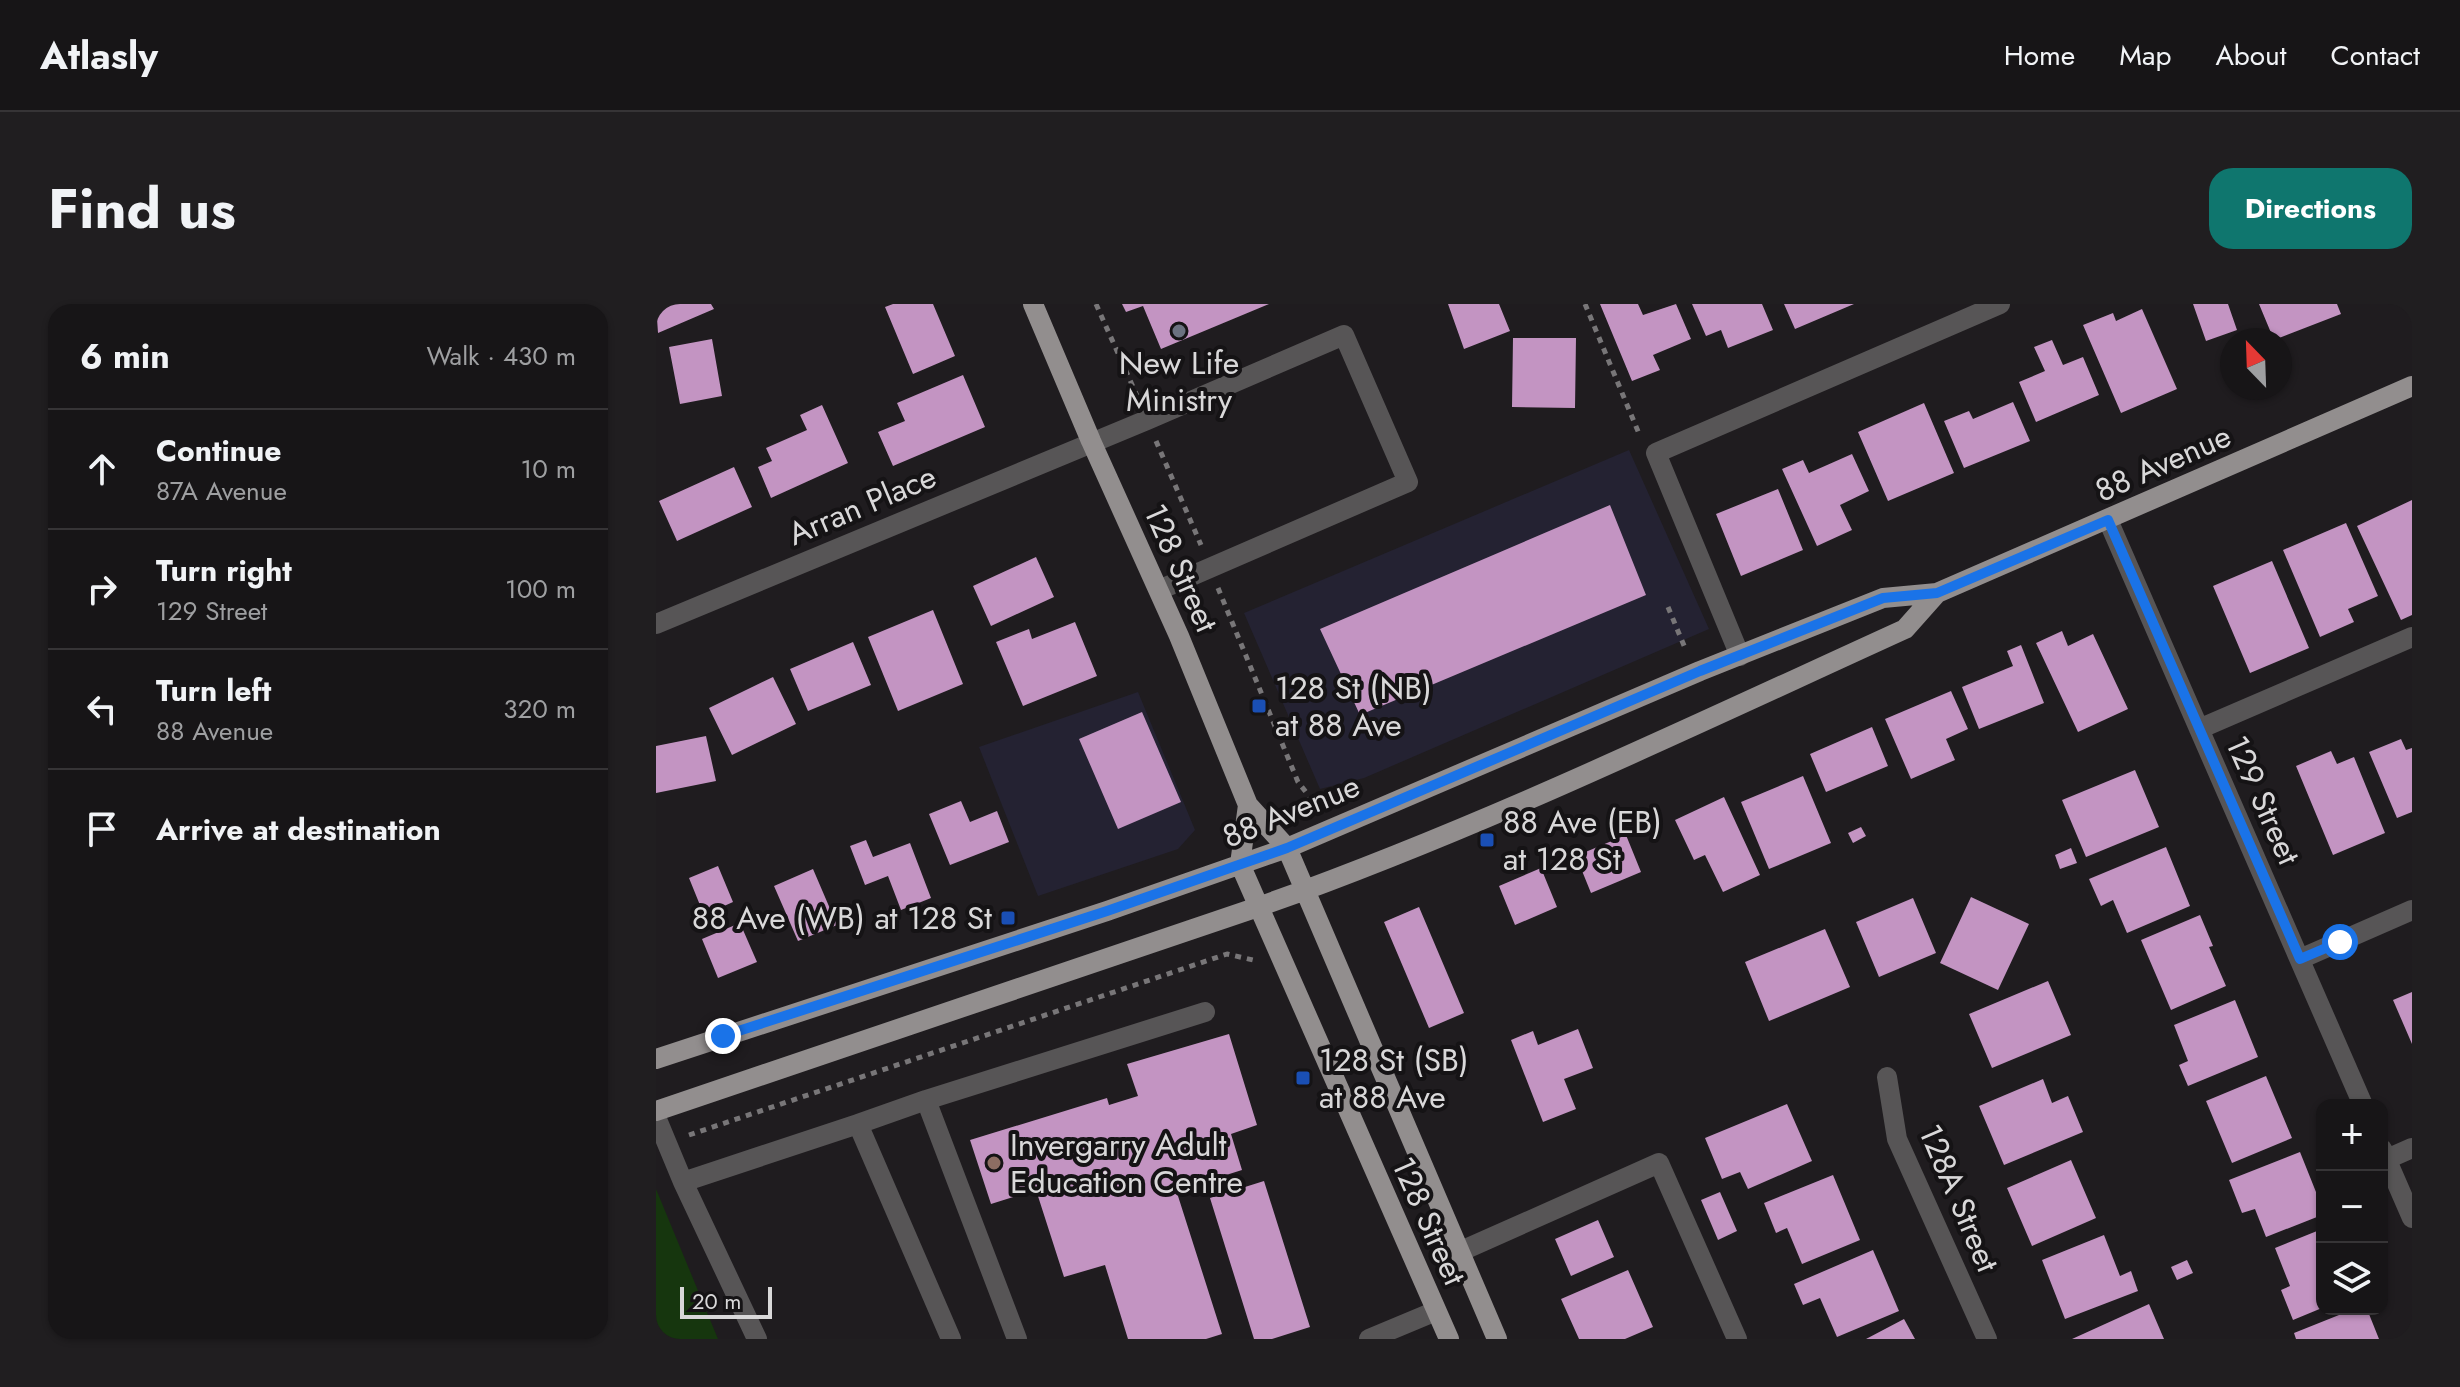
<!DOCTYPE html>
<meta charset="utf-8">
<style>
:root{--surface:#171517;--page:#201e20;--text:#f1f3f6;--muted:#9e9fa1;--line:#363436;--accent:#0f766e}
body{margin:0;font-family:Jost,sans-serif;background:var(--page);color:var(--text)}
.controls{position:absolute;right:24px;bottom:24px;display:grid;overflow:hidden;border-radius:16px;box-shadow:0 2px 6px #0004}
.controls button{width:72px;height:72px;display:grid;place-items:center;padding:0;border:0;border-bottom:2px solid var(--line);background:var(--surface);color:var(--text);font:40px sans-serif}
.compass{position:absolute;left:1564px;top:24px;width:72px;height:72px;border-radius:50%;background:var(--surface);box-shadow:0 2px 6px #0004;rotate:337deg}
.scale{position:absolute;left:24px;bottom:20px;width:92px;box-sizing:border-box;padding-left:8px;border:4px solid #d9d8d9;border-top:0;font-size:22px;line-height:28px;white-space:nowrap;color:#d9d8d9;-webkit-text-stroke:6px #151315;paint-order:stroke}
.stop{position:absolute;width:24px;height:24px;margin:-18px;border:6px solid #1a73e8;border-radius:50%;background:#fff}
.stop.end{background:#1a73e8;border-color:#fff;box-shadow:0 2px 8px #0008}
.list{margin:0;padding:0;list-style:none}
h2{display:flex;justify-content:space-between;align-items:center;height:104px;margin:0;padding:0 32px;font-size:34px}
h2 small{font-size:26px;font-weight:400;color:var(--muted)}
.list li{display:grid;grid-template-columns:52px 1fr auto;gap:24px;align-items:center;box-sizing:border-box;height:120px;padding:0 32px;border-top:2px solid var(--line)}
.list b{display:block;font-size:30px;white-space:nowrap}
.list p{margin:0;font-size:26px;white-space:nowrap;color:var(--muted)}
.list em{font-size:26px;font-style:normal;color:var(--muted)}
.icon{flex:none;width:44px;height:44px;fill:none;stroke:currentColor;stroke-width:2;stroke-linecap:round;stroke-linejoin:round}
.map{position:relative;flex:none;width:1756px;height:1035px;overflow:hidden;border-radius:24px}
header{display:flex;align-items:center;gap:48px;box-sizing:border-box;height:112px;padding:0 40px;background:var(--surface);border-bottom:2px solid var(--line)}
header strong{font-size:38px}
nav{display:flex;gap:44px;margin-inline-start:auto;font-size:28px}
.intro{display:flex;align-items:center;justify-content:space-between;box-sizing:border-box;height:192px;padding:0 48px}
h1{margin:0;font-size:56px}
.button{padding:20px 36px;border-radius:24px;background:var(--accent);color:#fff;font-size:28px;font-weight:700}
main{display:flex;gap:48px;padding:0 48px}
aside{flex:1;background:var(--surface);border-radius:24px;box-shadow:0 2px 6px #0004}
.map>svg:first-child{display:block}
.commercial{fill:#242232}
.green{fill:#16360e}
.building{fill:#c394c2}
.lines{fill:none;stroke-linecap:round;stroke-linejoin:round}
.path{stroke:#787678;stroke-width:5;stroke-dasharray:6 6;stroke-linecap:butt}
.minor{stroke:#575556;stroke-width:20}
.major{stroke:#928e8e;stroke-width:20}
.route{stroke:#1a73e8;stroke-width:10}
.worship-dot{fill:#6b7280;stroke:#151315;stroke-width:3}
.transit-dot{fill:#1a4fb4;stroke:#151315;stroke-width:3}
.education-dot{fill:#8d6e63;stroke:#151315;stroke-width:3}
.labels{text-anchor:middle;dominant-baseline:central;stroke-width:8;stroke-linejoin:round;paint-order:stroke}
.poi-label{font-size:32px;fill:#d9d8d9;stroke:#151315;text-anchor:start}
.street-label{font-size:32px;fill:#d9d8d9;stroke:#151315}
</style>
<header>
<strong>Atlasly</strong>
<nav><a>Home</a><a>Map</a><a>About</a><a>Contact</a></nav>
</header>
<div class="intro"><h1>Find us</h1><a class="button">Directions</a></div>
<main>
<aside>
<h2>6 min<small>Walk · 430 m</small></h2>
<ul class="list">
<li><svg class="icon" aria-label="ahead" viewBox="0 0 24 24"><path d="M12 20V5M6 11l6-6 6 6"/></svg><div><b>Continue</b><p>87A Avenue</p></div><em>10 m</em></li>
<li><svg class="icon" aria-label="right" viewBox="0 0 24 24"><path d="M7 20v-9h11M14 6l5 5-5 5"/></svg><div><b>Turn right</b><p>129 Street</p></div><em>100 m</em></li>
<li><svg class="icon" aria-label="left" viewBox="0 0 24 24"><path d="M17 20v-9H6M10 6l-5 5 5 5"/></svg><div><b>Turn left</b><p>88 Avenue</p></div><em>320 m</em></li>
<li><svg class="icon" aria-label="arrive" viewBox="0 0 24 24"><path d="M6 21V4h12l-3 4 3 4H6"/></svg><div><b>Arrive at destination</b></div></li>
</ul>
</aside>
<div class="map">
<svg width="1756" height="1035" viewBox="0 0 1756 1035">
<rect width="100%" height="100%" fill="#1f1c1f"/>
<path class="commercial" d="M 973,146 L 1053,325 L 708,474 L 664,485 L 588,309 Z
M 482,388 L 539,526 L 522,545 L 382,592 L 323,443 Z"/>
<path class="green" d="M 0,885 L 62,1035 L 0,1035 Z"/>
<path class="building" d="M 0,0 L 55,0 L 58,5 L 2,29 Z
M 237,0 L 277,0 L 299,52 L 257,70 L 229,3 Z
M 466,0 L 613,0 L 505,45 L 487,2 L 470,8 Z
M 792,0 L 843,0 L 854,27 L 808,45 Z
M 944,0 L 982,0 L 987,11 L 1020,0 L 1035,35 L 997,51 L 1004,66 L 976,77 Z
M 1036,0 L 1106,0 L 1117,26 L 1072,44 L 1065,26 L 1050,32 Z
M 1128,0 L 1198,0 L 1139,25 Z
M 1537,0 L 1572,0 L 1581,26 L 1550,37 Z
M 1603,0 L 1681,0 L 1685,10 L 1618,36 Z
M 1486,5 L 1521,85 L 1465,109 L 1427,21 L 1457,9 L 1460,17 Z
M 857,34 L 920,34 L 919,104 L 856,103 Z
M 56,35 L 66,92 L 24,100 L 13,43 Z
M 1396,36 L 1407,61 L 1427,53 L 1443,91 L 1380,118 L 1363,78 L 1389,67 L 1378,43 Z
M 307,71 L 329,123 L 237,162 L 222,128 L 249,117 L 241,99 Z
M 1357,98 L 1374,137 L 1308,164 L 1288,117 L 1313,107 L 1317,115 Z
M 1268,99 L 1298,169 L 1232,197 L 1202,128 Z
M 166,101 L 192,159 L 115,194 L 102,163 L 116,157 L 110,144 L 151,126 L 144,111 Z
M 1196,150 L 1213,187 L 1184,201 L 1196,226 L 1161,242 L 1126,165 L 1147,156 L 1153,169 Z
M 78,163 L 96,203 L 21,237 L 3,197 Z
M 1122,185 L 1147,246 L 1085,272 L 1060,210 Z
M 1756,196 L 1756,311 L 1745,316 L 1701,222 Z
M 954,201 L 990,291 L 704,411 L 664,325 Z
M 1690,219 L 1722,292 L 1692,305 L 1698,318 L 1664,333 L 1627,246 Z
M 380,253 L 398,293 L 335,322 L 317,282 Z
M 1616,257 L 1653,344 L 1594,369 L 1557,282 Z
M 277,306 L 307,380 L 242,407 L 212,333 Z
M 419,318 L 441,372 L 367,402 L 340,338 L 373,325 L 376,335 Z
M 1406,327 L 1412,342 L 1437,330 L 1472,405 L 1422,428 L 1380,339 Z
M 197,338 L 215,381 L 152,407 L 134,365 Z
M 1365,341 L 1388,399 L 1323,425 L 1306,383 L 1357,362 L 1351,347 Z
M 117,373 L 140,420 L 76,451 L 53,404 Z
M 1295,387 L 1312,425 L 1290,435 L 1299,456 L 1255,475 L 1229,415 Z
M 486,408 L 525,498 L 462,525 L 423,435 Z
M 1216,423 L 1232,462 L 1170,488 L 1154,450 Z
M 50,432 L 60,477 L 0,489 L 0,442 Z
M 1745,435 L 1750,446 L 1756,444 L 1756,508 L 1741,514 L 1713,448 Z
M 1675,447 L 1681,460 L 1698,453 L 1729,529 L 1677,551 L 1640,462 Z
M 1479,466 L 1503,523 L 1430,553 L 1406,496 Z
M 1147,472 L 1175,539 L 1113,565 L 1085,498 Z
M 1068,493 L 1104,571 L 1067,588 L 1049,551 L 1038,556 L 1019,516 Z
M 305,497 L 314,518 L 341,507 L 353,538 L 294,561 L 273,510 Z
M 1205,523 L 1210,532 L 1197,539 L 1192,529 Z
M 970,531 L 985,568 L 935,589 L 920,552 Z
M 210,536 L 217,553 L 254,539 L 275,594 L 245,606 L 232,572 L 209,581 L 194,542 Z
M 1510,543 L 1534,602 L 1471,629 L 1457,596 L 1445,602 L 1433,575 Z
M 1415,544 L 1421,559 L 1404,565 L 1399,551 Z
M 62,562 L 77,598 L 48,611 L 33,574 Z
M 885,564 L 901,603 L 859,621 L 843,582 Z
M 157,565 L 181,621 L 142,637 L 118,582 Z
M 1315,593 L 1373,620 L 1342,686 L 1284,659 Z
M 1257,594 L 1280,649 L 1223,673 L 1200,618 Z
M 763,603 L 808,709 L 773,724 L 728,618 Z
M 1544,611 L 1557,642 L 1553,643 L 1570,682 L 1515,706 L 1485,636 Z
M 84,619 L 101,658 L 62,674 L 46,635 Z
M 1169,625 L 1194,683 L 1113,717 L 1089,658 Z
M 1392,677 L 1415,731 L 1336,764 L 1313,710 Z
M 1756,688 L 1756,740 L 1737,696 Z
M 1579,696 L 1602,753 L 1532,782 L 1523,761 L 1532,757 L 1518,721 Z
M 922,725 L 937,764 L 908,775 L 920,805 L 887,818 L 855,736 L 877,727 L 882,741 Z
M 573,730 L 601,821 L 575,830 L 586,866 L 551,877 L 553,882 L 522,892 L 566,1030 L 550,1035 L 472,1035 L 449,961 L 408,973 L 380,886 L 335,900 L 314,836 L 451,794 L 453,801 L 482,792 L 471,760 Z
M 1610,772 L 1636,834 L 1576,859 L 1550,797 Z
M 1387,775 L 1396,799 L 1412,792 L 1427,828 L 1348,861 L 1323,802 Z
M 1131,800 L 1156,857 L 1092,885 L 1084,868 L 1066,875 L 1049,834 Z
M 1644,848 L 1666,903 L 1666,911 L 1610,933 L 1599,905 L 1586,909 L 1573,876 Z
M 1415,856 L 1440,914 L 1376,942 L 1351,884 Z
M 1177,871 L 1204,936 L 1146,960 L 1131,924 L 1120,929 L 1108,899 Z
M 608,877 L 654,1023 L 616,1035 L 598,1035 L 554,894 Z
M 1064,888 L 1081,927 L 1062,936 L 1045,896 Z
M 942,916 L 958,953 L 915,972 L 899,935 Z
M 1666,925 L 1666,1004 L 1637,1016 L 1625,986 L 1634,982 L 1619,944 Z
M 1448,931 L 1464,972 L 1475,967 L 1482,987 L 1409,1015 L 1386,956 Z
M 1217,946 L 1243,1007 L 1181,1033 L 1164,994 L 1147,1001 L 1138,980 Z
M 1531,956 L 1537,969 L 1521,976 L 1515,963 Z
M 972,966 L 997,1023 L 969,1035 L 923,1035 L 905,995 Z
M 1493,1000 L 1508,1035 L 1416,1035 Z
M 1698,1005 L 1711,1005 L 1723,1035 L 1640,1035 L 1638,1029 Z
M 1248,1015 L 1259,1035 L 1210,1035 Z"/>
<g class="lines">
<path class="path" d="M 440,0 L 482,94
M 929,0 L 984,132
M 500,137 L 545,241
M 562,284 L 642,478 L 661,502
M 1012,303 L 1029,344
M 33,831 L 571,650 L 597,656"/>
<path class="minor" d="M 1452,216 L 1707,801
M 0,320 L 491,116 L 688,31 L 752,178 L 503,286
M 1084,352 L 1000,149 L 1344,0
M 1543,425 L 1756,333
M 1644,655 L 1756,606
M 1231,773 L 1241,835 L 1331,1035
M 270,796 L 549,708
M 0,813 L 27,878 L 101,1035
M 202,820 L 270,796 L 361,1035
M 1726,845 L 1756,914
M 1731,855 L 1756,844
M 27,878 L 202,820 L 295,1035
M 803,948 L 1003,859 L 1081,1035
M 713,1035 L 780,1007"/>
<path class="major" d="M 377,0 L 435,137 L 523,332 L 592,501 L 631,544 L 841,1035
M 584,560 L 793,1035
M 584,560 L 592,501
M 0,755 L 451,607 L 631,544 L 1044,367 L 1227,294 L 1281,289 L 1756,82
M 0,807 L 602,603 C 823,525 1036,422 1249,325 L 1281,289"/>
</g>
<g class="lines">
<path class="route" d="M 67,732 L 451,607 L 631,544 L 1044,367 L 1227,294 L 1281,289 L 1452,216 L 1644,655 L 1684,638"/>
</g>
<circle class="worship-dot" cx="523" cy="27" r="8"/>
<g class="transit-dot">
<rect x="595" y="394" width="16" height="16" rx="4"/>
<rect x="823" y="528" width="16" height="16" rx="4"/>
<rect x="344" y="606" width="16" height="16" rx="4"/>
<rect x="639" y="766" width="16" height="16" rx="4"/>
</g>
<circle class="education-dot" cx="338" cy="859" r="8"/>
<g class="labels">
<g class="poi-label">
<text x="523" y="59" text-anchor="middle">New Life<tspan x="523" dy="37">Ministry</tspan></text>
<text x="619" y="384">128 St (NB)<tspan x="619" dy="37">at 88 Ave</tspan></text>
<text x="847" y="518">88 Ave (EB)<tspan x="847" dy="37">at 128 St</tspan></text>
<text x="336" y="614" text-anchor="end">88 Ave (WB) at 128 St</text>
<text x="663" y="756">128 St (SB)<tspan x="663" dy="37">at 88 Ave</tspan></text>
<text x="354" y="841">Invergarry Adult<tspan x="354" dy="37">Education Centre</tspan></text>
</g>
<g class="street-label">
<text transform="translate(1507 159) rotate(-24)">88 Avenue</text>
<text transform="translate(206 201) rotate(-23)">Arran Place</text>
<text transform="translate(525 264) rotate(66)">128 Street</text>
<text transform="translate(1607 496) rotate(66)">129 Street</text>
<text transform="translate(635 507) rotate(-22)">88 Avenue</text>
<text transform="translate(1303 894) rotate(67)">128A Street</text>
<text transform="translate(773 917) rotate(66)">128 Street</text>
</g>
</g>
</svg>
<div class="controls">
<button>+</button>
<button>−</button>
<button><svg class="icon" aria-label="layers" viewBox="0 0 24 24"><path d="M12 4l9 5-9 5-9-5zM3 14l9 5 9-5"/></svg></button>
</div>
<svg class="compass" viewBox="-18 -18 36 36"><path d="M0-13l5 13h-10z" fill="#e53935"/><path d="M0 13l5-13h-10z" fill="#9e9fa1"/></svg>
<div class="scale">20 m</div>
<div class="stop" style="left:1684px;top:638px"></div>
<div class="stop end" style="left:67px;top:732px"></div>
</div>
</main>
